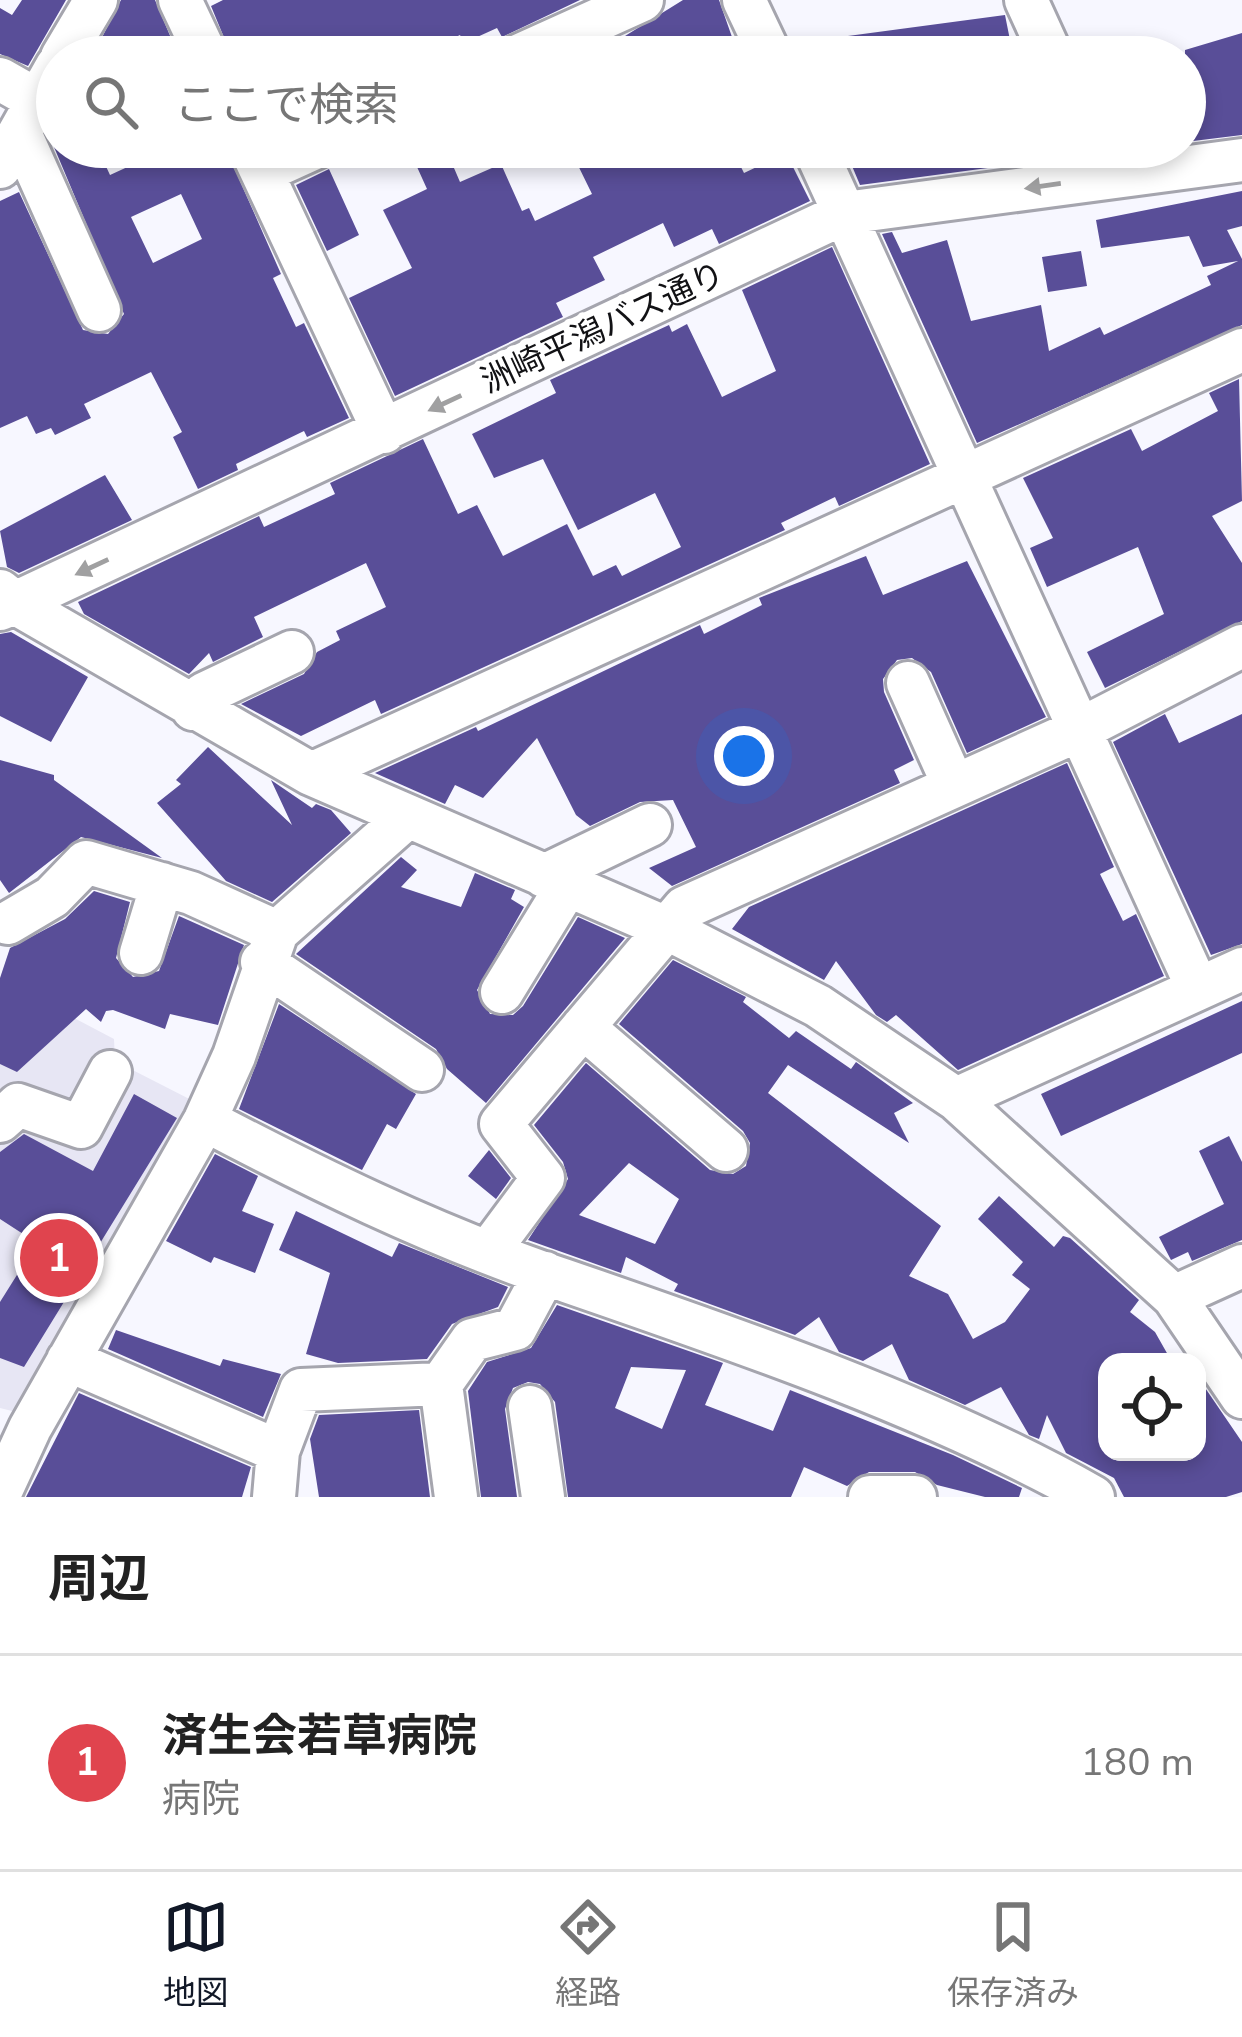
<!DOCTYPE html>
<html lang="ja">
<meta charset="utf-8">
<style>
:root{--surface:#fff;--page:#f6f6f6;--text:#222;--muted:#767676;--line:#e0e0e0;--accent:#111827}
body{margin:0;font-family:"Nunito Sans","Noto Sans JP",sans-serif;background:var(--page);color:var(--text)}
.controls{position:absolute;right:36px;bottom:36px;display:grid;overflow:hidden;border-radius:24px;box-shadow:0 6px 18px #0003}
.controls button{width:108px;height:108px;display:grid;place-items:center;padding:0;border:0;border-bottom:3px solid var(--line);background:var(--surface);color:var(--text);font:60px sans-serif}
.you{position:absolute;left:744px;top:756px;width:42px;height:42px;margin:-30px;border:9px solid #fff;border-radius:50%;background:#1a73e8;box-shadow:0 0 0 18px #1a73e833}
.badge{display:grid;place-items:center;width:78px;height:78px;border-radius:50%;background:var(--accent);color:#fff;font-size:39px;font-weight:700}
.pin{position:absolute;translate:-50% -50%;border:6px solid #fff;box-shadow:0 3px 12px #0006}
.list{margin:0;padding:0;list-style:none}
h2{display:flex;justify-content:space-between;align-items:center;height:156px;margin:0;padding:0 48px;font-size:51px}
h2 small{font-size:39px;font-weight:400;color:var(--muted)}
.list li{display:grid;grid-template-columns:78px 1fr auto;gap:36px;align-items:center;box-sizing:border-box;height:216px;padding:0 48px;border-top:3px solid var(--line)}
.list b{display:block;font-size:45px;white-space:nowrap}
.list p{margin:0;font-size:39px;white-space:nowrap;color:var(--muted)}
.list em{font-size:39px;font-style:normal;color:var(--muted)}
.icon{flex:none;width:66px;height:66px;fill:none;stroke:currentColor;stroke-width:2;stroke-linecap:round;stroke-linejoin:round}
.map{position:relative;flex:none;width:1242px;height:1497px;overflow:hidden}
.search{position:absolute;background:var(--surface);box-shadow:0 6px 18px #0003;left:36px;right:36px;top:36px;height:132px;display:flex;align-items:center;gap:30px;box-sizing:border-box;padding:0 42px;border-radius:66px;color:var(--muted);font-size:45px}
.sheet{height:372px;background:var(--surface)}
nav{display:flex;justify-content:space-around;align-items:center;box-sizing:border-box;height:168px;border-top:3px solid var(--line);background:var(--surface);font-size:33px;color:var(--muted)}
nav a{display:grid;justify-items:center;gap:6px}
nav .on{color:var(--accent)}
.map>svg:first-child{display:block}
.built{fill:#e7e6f4}
.building{fill:#594e98;fill-rule:evenodd}
.lines{fill:none;stroke-linecap:round;stroke-linejoin:round}
.minor-casing{stroke:#a5a5ae;stroke-width:48}
.minor{stroke:#fff;stroke-width:42}
.oneway{fill:#a0a0a1}
.labels{text-anchor:middle;dominant-baseline:central;stroke-width:12;stroke-linejoin:round;paint-order:stroke}
.street-label{font-size:33px;fill:#121215;stroke:#fff}
</style>
<div class="map">
<svg width="1242" height="1497" viewBox="0 0 1242 1497">
<rect width="100%" height="100%" fill="#f7f7ff"/>
<path class="built" d="M 0,979 L 114,1039 L 115,1061 L 205,1107 L 28,1415 L 0,1408 Z"/>
<path class="building" d="M 22,0 L 66,0 L 28,66 L 0,54 L 0,8 L 12,15 Z
M 121,0 L 155,0 L 179,57 L 92,57 Z
M 223,0 L 580,0 L 502,37 L 497,28 L 464,43 L 460,35 L 413,57 L 232,57 L 211,6 Z
M 683,0 L 719,0 L 739,57 L 635,57 L 625,36 Z
M 1005,15 L 1012,50 L 964,57 L 953,57 L 952,52 L 819,57 L 818,40 Z
M 1242,33 L 1242,135 L 1185,142 L 1185,50 Z
M 54,147 L 97,147 L 110,175 L 171,147 L 225,147 L 281,274 L 273,278 L 296,327 L 304,323 L 349,418 L 307,437 L 304,431 L 236,464 L 238,470 L 198,489 L 173,437 L 182,432 L 151,372 L 84,404 L 91,418 L 55,435 L 51,428 L 36,434 L 27,416 L 0,428 L 0,201 L 19,192 L 83,330 L 108,334 L 124,314 ZM 181,194 L 202,239 L 153,263 L 131,217 Z
M 408,147 L 445,147 L 460,182 L 501,164 L 522,211 L 529,208 L 535,221 L 592,194 L 569,147 L 731,147 L 744,173 L 786,153 L 810,201 L 719,244 L 712,229 L 674,247 L 663,223 L 593,257 L 605,280 L 556,303 L 563,317 L 395,396 L 349,298 L 412,268 L 383,210 L 427,189 Z
M 844,147 L 1062,147 L 1063,158 L 860,185 Z
M 329,169 L 359,235 L 327,251 L 296,185 Z
M 1242,191 L 1242,226 L 1227,230 L 1242,259 L 1242,325 L 977,443 L 882,234 L 892,232 L 902,253 L 947,240 L 971,321 L 1041,305 L 1049,351 L 1100,327 L 1104,335 L 1211,285 L 1207,276 L 1238,261 L 1203,267 L 1189,236 L 1101,248 L 1096,220 Z
M 832,247 L 930,464 L 839,506 L 835,497 L 781,523 L 785,530 L 381,714 L 375,700 L 301,736 L 241,704 L 304,674 L 317,652 L 340,640 L 336,631 L 386,607 L 366,563 L 254,617 L 263,637 L 213,662 L 209,653 L 189,674 L 84,614 L 78,602 L 259,516 L 264,527 L 335,494 L 330,483 L 423,439 L 458,514 L 477,505 L 503,556 L 567,524 L 593,576 L 616,565 L 622,576 L 681,547 L 655,493 L 578,530 L 543,459 L 494,478 L 472,434 L 556,393 L 550,380 L 669,325 L 672,332 L 687,324 L 722,397 L 776,371 L 742,290 Z
M 1081,251 L 1087,286 L 1048,292 L 1042,257 Z
M 1239,379 L 1242,501 L 1212,516 L 1242,563 L 1242,621 L 1105,688 L 1087,652 L 1164,614 L 1138,547 L 1047,587 L 1030,548 L 1053,538 L 1023,478 L 1131,429 L 1142,451 L 1218,411 L 1209,393 Z
M 105,475 L 132,520 L 19,573 L 7,567 L 0,531 Z
M 866,556 L 883,595 L 967,561 L 1046,717 L 967,753 L 931,672 L 912,658 L 897,660 L 883,679 L 884,692 L 914,760 L 894,770 L 900,783 L 672,886 L 649,868 L 696,847 L 673,800 L 640,802 L 590,826 L 576,815 L 537,738 L 483,798 L 455,785 L 445,804 L 375,773 L 476,727 L 478,731 L 700,625 L 704,634 L 762,605 L 759,598 Z
M 11,632 L 88,677 L 51,742 L 0,716 L 0,634 Z
M 1165,714 L 1179,743 L 1242,714 L 1242,944 L 1211,955 L 1113,742 Z
M 208,747 L 292,825 L 271,780 L 312,808 L 316,804 L 331,810 L 351,833 L 272,902 L 226,881 L 157,803 L 181,784 L 176,780 Z
M 0,760 L 54,775 L 54,780 L 162,858 L 81,837 L 9,893 L 0,880 Z
M 1067,763 L 1114,867 L 1100,874 L 1123,921 L 1136,914 L 1164,976 L 958,1070 L 896,1015 L 887,1022 L 876,1015 L 836,961 L 824,980 L 732,929 L 749,907 Z
M 401,857 L 417,870 L 401,887 L 461,907 L 475,873 L 515,890 L 511,899 L 524,907 L 477,990 L 490,1014 L 513,1015 L 523,1006 L 578,917 L 625,938 L 486,1103 L 447,1069 L 436,1049 L 296,954 Z
M 94,891 L 130,902 L 116,958 L 133,977 L 159,971 L 179,916 L 244,945 L 218,1025 L 170,1014 L 165,1029 L 113,1010 L 106,1011 L 101,1022 L 86,1009 L 17,1072 L 0,1064 L 0,978 L 10,948 L 65,919 Z
M 673,960 L 746,997 L 743,1002 L 789,1038 L 796,1031 L 851,1069 L 856,1062 L 913,1103 L 894,1113 L 909,1143 L 788,1065 L 768,1093 L 941,1226 L 909,1276 L 948,1294 L 973,1339 L 1005,1322 L 1030,1289 L 1012,1275 L 1023,1262 L 978,1219 L 999,1196 L 1054,1247 L 1063,1236 L 1070,1238 L 1139,1300 L 1130,1312 L 1155,1332 L 1172,1362 L 1107,1362 L 1107,1452 L 1197,1452 L 1197,1376 L 1242,1442 L 1242,1492 L 1226,1497 L 1124,1497 L 1114,1478 L 1066,1453 L 1047,1415 L 1039,1439 L 1029,1435 L 1001,1387 L 965,1405 L 909,1380 L 892,1344 L 863,1361 L 839,1352 L 819,1317 L 795,1335 L 674,1291 L 678,1284 L 626,1257 L 621,1273 L 528,1240 L 568,1179 L 563,1162 L 534,1125 L 586,1063 L 710,1170 L 733,1174 L 746,1166 L 750,1143 L 743,1131 L 619,1024 ZM 629,1163 L 679,1199 L 655,1244 L 579,1215 Z
M 1242,1001 L 1242,1053 L 1061,1136 L 1041,1094 Z
M 279,1004 L 416,1094 L 396,1129 L 387,1124 L 362,1170 L 239,1109 Z
M 134,1094 L 177,1118 L 24,1367 L 0,1358 L 0,1302 L 37,1243 L 0,1219 L 0,1152 L 24,1134 L 93,1171 Z
M 1229,1136 L 1242,1162 L 1242,1240 L 1192,1261 L 1188,1252 L 1171,1260 L 1159,1237 L 1224,1204 L 1199,1151 Z
M 489,1150 L 511,1178 L 496,1199 L 468,1176 Z
M 215,1154 L 258,1176 L 242,1211 L 274,1224 L 255,1273 L 214,1257 L 211,1263 L 166,1241 Z
M 296,1211 L 392,1257 L 399,1243 L 508,1287 L 498,1307 L 452,1324 L 427,1359 L 338,1363 L 306,1354 L 330,1273 L 279,1250 Z
M 557,1305 L 723,1363 L 705,1405 L 773,1431 L 790,1390 L 953,1455 L 1022,1488 L 1019,1497 L 985,1497 L 937,1485 L 915,1472 L 869,1472 L 847,1486 L 804,1467 L 791,1497 L 568,1497 L 555,1402 L 540,1384 L 528,1382 L 513,1388 L 505,1409 L 517,1497 L 481,1497 L 468,1391 L 487,1362 L 531,1348 ZM 631,1367 L 686,1370 L 662,1429 L 615,1408 Z
M 116,1330 L 220,1366 L 223,1359 L 281,1374 L 263,1417 L 108,1349 Z
M 79,1393 L 251,1467 L 242,1497 L 26,1497 Z
M 419,1410 L 430,1497 L 319,1497 L 310,1439 L 319,1415 Z"/>
<g class="lines">
<g class="minor-casing">
<path id="minor" d="M 180,0 L 207,57
M 744,0 L 771,57
M 1026,0 L 1052,57
M 62,57 L 96,0
M 516,57 L 642,0
M 0,79 L 37,100
M 20,133 L 99,310
M 250,147 L 384,432
M 814,147 L 1198,989
M 0,167 L 57,66
M 262,172 L 317,147
M 0,591 L 15,603 L 845,213 L 1242,160
M 0,609 L 15,603 L 311,774 L 664,927 L 818,1006 L 956,1099 L 1174,1297 L 1242,1397
M 908,683 L 954,786
M 193,709 L 204,694 L 292,652
M 311,774 L 1242,350
M 544,876 L 650,825
M 8,923 L 52,897 L 86,862 L 191,893 L 277,932
M 141,953 L 162,884
M 262,962 L 422,1070
M 502,992 L 567,886
M 583,1027 L 726,1150
M 956,1099 L 1242,969
M 205,1120 C 315,1178 428,1233 546,1274 C 723,1335 931,1405 1093,1497
M 0,1121 L 18,1105 L 81,1127 L 110,1072
M 488,1252 L 543,1178 L 501,1124 L 684,908 L 1079,730 L 1242,646
M 1174,1297 L 1242,1266
M 68,1360 L 278,1451
M 441,1384 L 456,1497
M 530,1407 L 543,1497
M 0,1493 L 30,1428 L 205,1120 L 234,1056 L 277,932 L 406,818
M 274,1497 L 278,1451 L 301,1390 L 441,1384 L 472,1340 L 515,1329 L 545,1273
M 870,1497 L 915,1497"/>
</g>
<use href="#minor" class="minor"/>
</g>
<defs><path id="oneway-solid" d="M-6-.8H1V-3.2L6.5 0L1 3.2V.8H-6Z" transform="scale(3)"/></defs>
<g class="oneway">
<use href="#oneway-solid" transform="translate(1043 186) rotate(172)"/>
<use href="#oneway-solid" transform="translate(445 403) rotate(155)"/>
<use href="#oneway-solid" transform="translate(92 567) rotate(155)"/>
</g>
<g class="labels">
<g class="street-label">
<text transform="translate(603 328) rotate(-25)">洲崎平潟バス通り</text>
</g>
</g>
</svg>
<div class="controls">
<button><svg class="icon" aria-label="locate" viewBox="0 0 24 24"><circle cx="12" cy="12" r="6"/><path d="M12 2v4M12 18v4M2 12h4M18 12h4"/></svg></button>
</div>
<div class="you"></div>
<div class="pin badge" style="left:59px;top:1258px;background:#e0444e">1</div>
<div class="search"><svg class="icon" aria-label="search" viewBox="0 0 24 24"><circle cx="10" cy="10" r="6"/><path d="M15 15l6 6"/></svg>ここで検索</div>
</div>
<section class="sheet">
<h2>周辺<small></small></h2>
<ul class="list">
<li><span class="badge" style="background:#e0444e">1</span><div><b>済生会若草病院</b><p>病院</p></div><em>180 m</em></li>
</ul>
</section>
<nav>
<a class="on"><svg class="icon" aria-label="map" viewBox="0 0 24 24"><path d="M3 6l6-2 6 2 6-2v14l-6 2-6-2-6 2zM9 4v14M15 6v14"/></svg>地図</a>
<a><svg class="icon" aria-label="directions" viewBox="0 0 24 24"><path d="M12 3l9 9-9 9-9-9zM9 14v-3h6M13 9l2 2-2 2"/></svg>経路</a>
<a><svg class="icon" aria-label="saved" viewBox="0 0 24 24"><path d="M7 4h10v16l-5-4-5 4z"/></svg>保存済み</a>
</nav>
